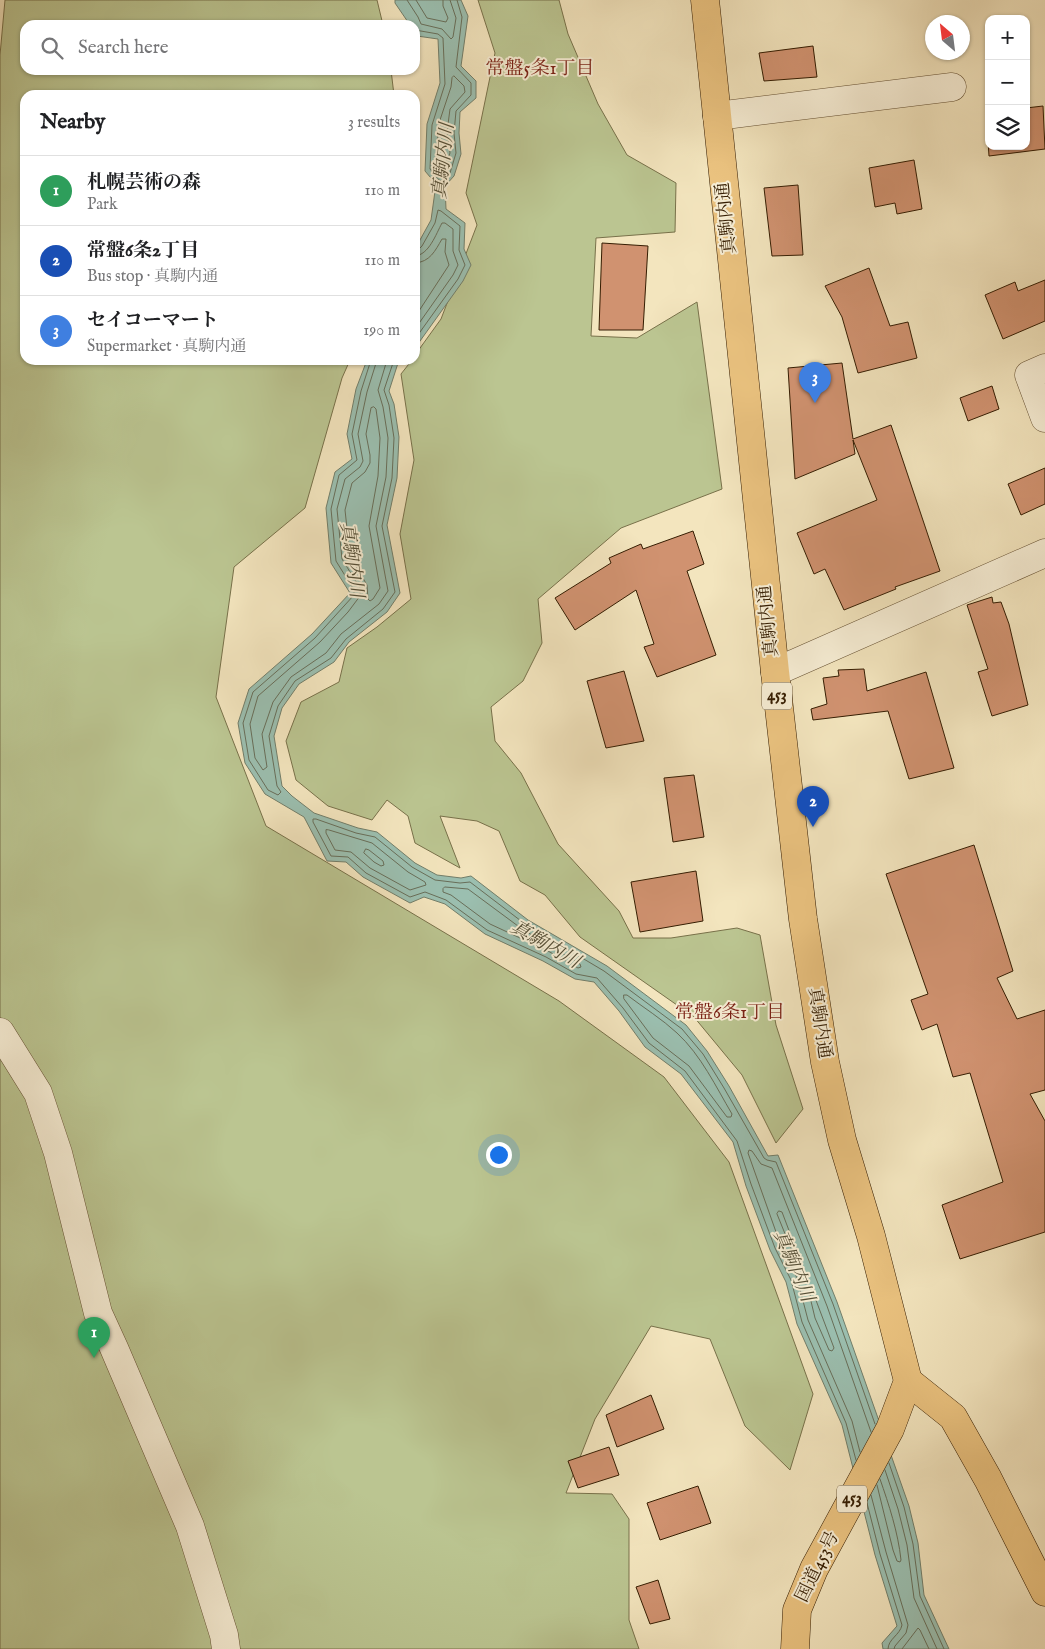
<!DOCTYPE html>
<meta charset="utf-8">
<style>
:root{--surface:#fff;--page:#f2f2f2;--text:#202124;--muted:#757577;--line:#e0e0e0;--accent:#8f2418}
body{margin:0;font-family:"IM FELL English","Noto Serif JP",serif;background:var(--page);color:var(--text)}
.controls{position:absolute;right:15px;top:15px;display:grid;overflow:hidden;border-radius:10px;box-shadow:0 1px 4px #0004}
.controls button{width:45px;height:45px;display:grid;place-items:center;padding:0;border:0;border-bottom:1px solid var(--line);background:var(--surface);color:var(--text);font:25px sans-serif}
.compass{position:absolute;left:925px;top:15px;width:45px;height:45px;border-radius:50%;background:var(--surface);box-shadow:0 1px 4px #0004;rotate:332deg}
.you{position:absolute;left:498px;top:1154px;width:18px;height:18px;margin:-12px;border:4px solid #fff;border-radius:50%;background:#1a73e8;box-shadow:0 0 0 8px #1a73e833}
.badge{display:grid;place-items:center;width:32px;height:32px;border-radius:50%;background:var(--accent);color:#fff;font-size:16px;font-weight:700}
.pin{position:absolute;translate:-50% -41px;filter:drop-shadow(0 1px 2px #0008)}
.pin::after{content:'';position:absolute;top:26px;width:18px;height:15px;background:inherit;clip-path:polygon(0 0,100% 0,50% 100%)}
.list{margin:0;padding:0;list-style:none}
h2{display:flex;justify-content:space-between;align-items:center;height:65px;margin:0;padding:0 20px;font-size:21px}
h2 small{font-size:16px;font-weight:400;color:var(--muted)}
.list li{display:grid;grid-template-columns:32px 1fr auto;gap:15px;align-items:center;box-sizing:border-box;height:70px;padding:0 20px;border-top:1px solid var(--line)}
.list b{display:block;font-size:19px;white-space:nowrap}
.list p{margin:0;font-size:16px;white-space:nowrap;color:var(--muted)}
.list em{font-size:16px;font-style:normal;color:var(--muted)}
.icon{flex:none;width:28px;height:28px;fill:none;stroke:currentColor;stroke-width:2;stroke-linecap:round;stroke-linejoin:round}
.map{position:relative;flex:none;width:1045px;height:1649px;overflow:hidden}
.search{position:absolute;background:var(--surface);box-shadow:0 1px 4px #0004;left:20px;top:20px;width:400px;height:55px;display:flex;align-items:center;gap:12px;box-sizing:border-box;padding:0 18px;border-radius:15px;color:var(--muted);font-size:19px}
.panel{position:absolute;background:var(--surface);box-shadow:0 1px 4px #0004;left:20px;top:90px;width:400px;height:275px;border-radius:15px}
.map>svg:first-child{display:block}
.green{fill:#bbc591;stroke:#78714a}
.water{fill:#9bbfb0;stroke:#727e6a}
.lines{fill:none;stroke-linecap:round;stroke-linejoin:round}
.shore{stroke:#686e59;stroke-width:1}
.building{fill:#d09270;stroke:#351d02}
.minor-casing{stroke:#644f31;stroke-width:29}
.major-casing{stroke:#351d02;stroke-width:29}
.highway-casing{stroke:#351d02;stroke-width:29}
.minor{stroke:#f7eed5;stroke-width:28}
.major{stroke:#eac27f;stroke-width:28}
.highway{stroke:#eac27f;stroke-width:28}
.labels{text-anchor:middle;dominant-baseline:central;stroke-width:4;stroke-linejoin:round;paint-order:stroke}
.shield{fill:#f7eed5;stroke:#6f5c41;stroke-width:1}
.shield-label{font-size:16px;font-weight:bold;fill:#351d02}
.street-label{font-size:18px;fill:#351d02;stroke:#f7eed5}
.neighbourhood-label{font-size:19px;fill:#7a1f14;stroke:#f7eed5}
.water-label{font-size:19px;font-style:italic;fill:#544e36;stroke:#f7eed5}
</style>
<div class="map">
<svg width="1045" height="1649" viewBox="0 0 1045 1649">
<rect width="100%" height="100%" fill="#f3e5be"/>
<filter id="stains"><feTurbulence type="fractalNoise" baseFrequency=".004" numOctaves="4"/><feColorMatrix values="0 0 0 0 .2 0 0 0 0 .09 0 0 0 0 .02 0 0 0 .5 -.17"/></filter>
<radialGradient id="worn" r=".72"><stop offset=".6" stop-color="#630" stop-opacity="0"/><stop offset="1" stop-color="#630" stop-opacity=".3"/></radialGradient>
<path class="green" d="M 5,0 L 377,0 L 383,25 L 25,25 L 25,70 L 391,70 L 394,95 L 25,95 L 25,360 L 350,360 L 342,378 L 305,508 L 234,567 L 216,697 L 266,826 L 559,1001 L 664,1077 L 729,1162 L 813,1394 L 790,1470 L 745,1426 L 710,1339 L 651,1326 L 595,1419 L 566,1493 L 612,1494 L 629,1519 L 629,1620 L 639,1649 L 0,1649 L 0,55 Z
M 478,0 L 559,0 L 568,34 L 598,104 L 627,155 L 676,183 L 675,232 L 596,238 L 591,336 L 637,338 L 697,302 L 722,489 L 621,528 L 538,599 L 542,643 L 523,681 L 491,707 L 495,741 L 521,773 L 558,844 L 619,911 L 633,938 L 671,938 L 737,928 L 760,935 L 776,1025 L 803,1109 L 776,1143 L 742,1075 L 694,1017 L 580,937 L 545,895 L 520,881 L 499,831 L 477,821 L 440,816 L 460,868 L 415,843 L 408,816 L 387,800 L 372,820 L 328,806 L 296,780 L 286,741 L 301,702 L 339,682 L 347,648 L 377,627 L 411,599 L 400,534 L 414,460 L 401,374 L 412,360 L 415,360 L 415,355 L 441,319 L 477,225 L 466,193 L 495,53 Z"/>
<path class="water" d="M 395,0 L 461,0 L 468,16 L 461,66 L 476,81 L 476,98 L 460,112 L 459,133 L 461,154 L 454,176 L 445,186 L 446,209 L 465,223 L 464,249 L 471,265 L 463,281 L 415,348 L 415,249 L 431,220 L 436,184 L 425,171 L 427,124 L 440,83 L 438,39 L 417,36 L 415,33 L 415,25 L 410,25 L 395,3 Z
M 367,360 L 399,360 L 389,391 L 394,404 L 399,437 L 397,478 L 387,525 L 400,593 L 387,612 L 349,642 L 334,662 L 299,684 L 282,708 L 274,736 L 282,786 L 292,796 L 314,813 L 358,828 L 377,832 L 415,863 L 437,875 L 461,878 L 471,876 L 528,920 L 607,966 L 686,1025 L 707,1051 L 729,1086 L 768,1156 L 778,1155 L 837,1302 L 909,1506 L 918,1543 L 924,1595 L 949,1649 L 883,1649 L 882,1643 L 897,1626 L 875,1555 L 842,1425 L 797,1324 L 786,1282 L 770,1250 L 746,1186 L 733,1142 L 681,1074 L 645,1047 L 619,1011 L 594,982 L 575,979 L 543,961 L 485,934 L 445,904 L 424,897 L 410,903 L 363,877 L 346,862 L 327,861 L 304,817 L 265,794 L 245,763 L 238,723 L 249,689 L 312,634 L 350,593 L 331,563 L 326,508 L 335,472 L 352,459 L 347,434 L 356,389 Z"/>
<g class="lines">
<path class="shore" d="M 407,0 L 418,17 L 421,24 L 442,29 L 451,39 L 453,37 L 456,18 L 450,0
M 416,0 L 427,18 L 446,22 L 448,18 L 443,6 L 443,0
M 415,30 L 438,34 L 443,38 L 445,84 L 432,125 L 430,169 L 439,180 L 441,181 L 450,173 L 456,153 L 454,133 L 456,111 L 471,95 L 471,83 L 456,67 L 462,17 L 457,0
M 454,76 L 464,86 L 465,92 L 450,109 L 447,132 L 450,153 L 444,169 L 441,172 L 437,167 L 438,126 L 451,87 L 452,78 Z
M 415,249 L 419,249 L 422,246 L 435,223 L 438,210 L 441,211 L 460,226 L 459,250 L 465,265 L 458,279 L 415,339
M 415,256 C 429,255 436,234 442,223 L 445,223 L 453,229 L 453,251 L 458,265 L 453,275 L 415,329
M 415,263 C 430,262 435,251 442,239 L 446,239 L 445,252 L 449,265 L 415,317
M 371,360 L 361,391 L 352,434 L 357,460 L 339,475 L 331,509 L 336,561 L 354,590 L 354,595 L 315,638 L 253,692 L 243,723 L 249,760 L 268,790 L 278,795 L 281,792 L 277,786 L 269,736 L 278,706 L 295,681 L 331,658 L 346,639 L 383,609 L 395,592 L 382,526 L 392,478 L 394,438 L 389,405 L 384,390 L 394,360
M 377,360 L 367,392 L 358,434 L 363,461 L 360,467 L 345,479 L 337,509 L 342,559 L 360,588 L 360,596 L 348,612 L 320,642 L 258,696 L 250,724 L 255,758 L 263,770 L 267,767 L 262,734 L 273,702 L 291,677 L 326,653 L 341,634 L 379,604 L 388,591 L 376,526 L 386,477 L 388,438 L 383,407 L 378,390 L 387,360
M 374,407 L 376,409 L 380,438 L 378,476 L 369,526 L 380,588 L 373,599 L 370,601 L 368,599 L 367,585 L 350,556 L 345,510 L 352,483 L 365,472 L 370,463 L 370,455 L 366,434 L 371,408 Z
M 329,830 L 372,843 L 408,872 L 425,882 L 426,885 L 410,890 L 370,868 L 351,852 L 335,850 L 326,833 L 326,830 Z
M 366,849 L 369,850 L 383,861 L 384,865 L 381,866 L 374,862 L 364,853 Z
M 445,887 L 468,889 L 522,929 L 580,964 L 581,967 L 578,968 L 548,951 L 490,924 L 451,895 L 443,892 L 443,889 Z
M 624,995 L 627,995 C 644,1008 662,1019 677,1033 C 701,1055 716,1087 732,1114 L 731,1117 L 727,1117 L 689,1066 L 653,1038 L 624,999 Z
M 779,1211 L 782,1212 L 796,1249 L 795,1252 L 792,1251 L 777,1214 Z
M 811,1294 L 814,1295 L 834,1348 L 832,1351 L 829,1350 L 815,1318 L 810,1297 Z
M 860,1452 L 852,1421 L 808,1320 L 797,1278 L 781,1246 L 748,1153 L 749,1150 L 752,1151 L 761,1164 L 772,1168 L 827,1306 L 871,1432
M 856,1460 L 846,1423 L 802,1322 L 791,1280 L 775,1248 L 751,1184 L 737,1141 L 685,1071 L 649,1043 L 623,1008 L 597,978 L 576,974 L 546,957 L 487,930 L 446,900 L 425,892 L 410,897 L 366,873 L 348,857 L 331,856 L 313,822 L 313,819 L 316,819 L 356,833 L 375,837 L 412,867 L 435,880 L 460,883 L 470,882 L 525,924 L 604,971 L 682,1029 L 703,1054 L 724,1088 L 764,1158 L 767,1160 L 776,1162 L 833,1304 L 875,1424
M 889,1463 L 904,1507 L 913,1544 L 920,1596 L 944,1649
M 885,1470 L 898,1509 L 907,1545 L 914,1598 L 937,1649
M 877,1485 L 893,1550 L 897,1561 L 900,1562 L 901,1560 C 898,1532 889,1505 880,1479
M 871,1495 L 886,1552 L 908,1625 L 906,1633 L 895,1646 L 894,1649
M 867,1503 L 880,1554 L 902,1625 C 900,1635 888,1639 888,1649
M 902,1649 L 918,1628 L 920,1630 L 929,1649"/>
</g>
<path class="building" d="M 813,46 L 817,77 L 764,81 L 759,53 Z
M 1043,106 L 1045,149 L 989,156 L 986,111 L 989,111 L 989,146 L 1026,146 L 1026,108 Z
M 914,160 L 922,209 L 897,214 L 895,203 L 875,207 L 869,168 Z
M 798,185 L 803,255 L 772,256 L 764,188 Z
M 602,243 L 648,246 L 643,330 L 599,330 Z
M 869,268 L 890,326 L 908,322 L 917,358 L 858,373 L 842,317 L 825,286 Z
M 1045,280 L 1045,321 L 1003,339 L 985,295 L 1015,282 L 1018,291 Z
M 842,363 L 853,439 L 891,425 L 940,571 L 895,587 L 896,589 L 844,610 L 825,569 L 814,574 L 797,533 L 877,500 L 853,440 L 855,454 L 795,479 L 788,368 Z
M 992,386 L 999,409 L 968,421 L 960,398 Z
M 1045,468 L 1045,504 L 1021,515 L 1008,484 Z
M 693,531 L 704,564 L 687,571 L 716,655 L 657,677 L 644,647 L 654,644 L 636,590 L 575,630 L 555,598 L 611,563 L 609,558 L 641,544 L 643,549 Z
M 992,597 L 993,603 L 1001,602 L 1009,624 L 1028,705 L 992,716 L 978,672 L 988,669 L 967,605 Z
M 864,669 L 867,691 L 926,672 L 954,768 L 909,779 L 888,711 L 813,720 L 811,709 L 827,704 L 823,678 L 839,676 L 838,670 Z
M 624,671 L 644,741 L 606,748 L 587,681 Z
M 694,775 L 704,837 L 673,842 L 664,778 Z
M 974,845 L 1013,971 L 997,978 L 1017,1019 L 1045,1010 L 1045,1090 L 1030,1094 L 1045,1121 L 1045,1232 L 960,1259 L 942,1205 L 1003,1182 L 970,1073 L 953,1077 L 937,1024 L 922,1030 L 911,1000 L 928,994 L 886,874 Z
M 696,871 L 703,921 L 640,932 L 631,882 Z
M 651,1395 L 664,1429 L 617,1447 L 606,1415 Z
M 609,1447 L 619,1475 L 578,1488 L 568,1461 Z
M 698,1486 L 711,1523 L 660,1540 L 647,1503 Z
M 658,1580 L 670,1619 L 650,1624 L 636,1587 Z"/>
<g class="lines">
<g class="minor-casing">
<path id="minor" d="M 717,116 L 952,87
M 1045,368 L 1029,375 L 1045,418
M 775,672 L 1045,553
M 0,1032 L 38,1093 L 58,1153 L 98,1313 L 114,1348 L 190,1526 L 224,1635 L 226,1649"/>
</g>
<g class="major-casing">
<path id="major" d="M 908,1381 L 953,1417 L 988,1479 L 1045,1592"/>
</g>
<g class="highway-casing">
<path id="highway" d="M 705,0 L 775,672 L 803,919 L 825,1062 L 842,1140 L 871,1236 L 908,1381 L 890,1429 L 814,1569 L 797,1610 L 795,1649"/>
</g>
<use href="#minor" class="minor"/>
<use href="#major" class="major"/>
<use href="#highway" class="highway"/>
</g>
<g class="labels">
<g class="shield">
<rect x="762" y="682.5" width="30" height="27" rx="4"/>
<rect x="837" y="1485.5" width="30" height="27" rx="4"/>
</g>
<g class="shield-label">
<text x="777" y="696">453</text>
<text x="852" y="1499">453</text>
</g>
<g class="street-label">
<text transform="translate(727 218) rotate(-96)">真駒内通</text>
<text transform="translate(769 621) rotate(-96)">真駒内通</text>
<text transform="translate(819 1023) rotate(81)">真駒内通</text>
<text transform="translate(818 1567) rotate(-64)">国道453号</text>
</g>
<g class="neighbourhood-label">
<text x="540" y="69">常盤5条1丁目</text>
<text x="730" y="1013">常盤6条1丁目</text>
</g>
<g class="water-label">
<text transform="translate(444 161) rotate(-84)">真駒内川</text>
<text transform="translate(351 560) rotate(82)">真駒内川</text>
<text transform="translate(545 945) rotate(30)">真駒内川</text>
<text transform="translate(793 1266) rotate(67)">真駒内川</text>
</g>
</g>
<rect width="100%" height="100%" filter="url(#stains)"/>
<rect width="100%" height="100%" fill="url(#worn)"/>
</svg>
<div class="controls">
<button>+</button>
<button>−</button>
<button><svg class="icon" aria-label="layers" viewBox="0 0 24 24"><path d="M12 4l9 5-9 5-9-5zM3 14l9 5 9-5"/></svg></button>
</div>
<svg class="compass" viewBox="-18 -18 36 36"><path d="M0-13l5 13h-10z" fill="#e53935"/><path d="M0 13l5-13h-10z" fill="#757577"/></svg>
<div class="you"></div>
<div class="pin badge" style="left:94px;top:1358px;background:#2e9e5b">1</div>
<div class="pin badge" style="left:813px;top:827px;background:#1a4fb4">2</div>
<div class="pin badge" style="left:815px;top:403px;background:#3f7fe0">3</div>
<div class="search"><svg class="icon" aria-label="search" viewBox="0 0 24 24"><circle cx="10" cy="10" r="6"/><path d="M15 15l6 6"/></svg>Search here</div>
<section class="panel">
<h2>Nearby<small>3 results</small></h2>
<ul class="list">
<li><span class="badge" style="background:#2e9e5b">1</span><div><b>札幌芸術の森</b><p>Park</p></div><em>110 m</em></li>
<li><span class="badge" style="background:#1a4fb4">2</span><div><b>常盤6条2丁目</b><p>Bus stop · 真駒内通</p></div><em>110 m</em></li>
<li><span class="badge" style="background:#3f7fe0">3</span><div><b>セイコーマート</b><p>Supermarket · 真駒内通</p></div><em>190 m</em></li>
</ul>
</section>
</div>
